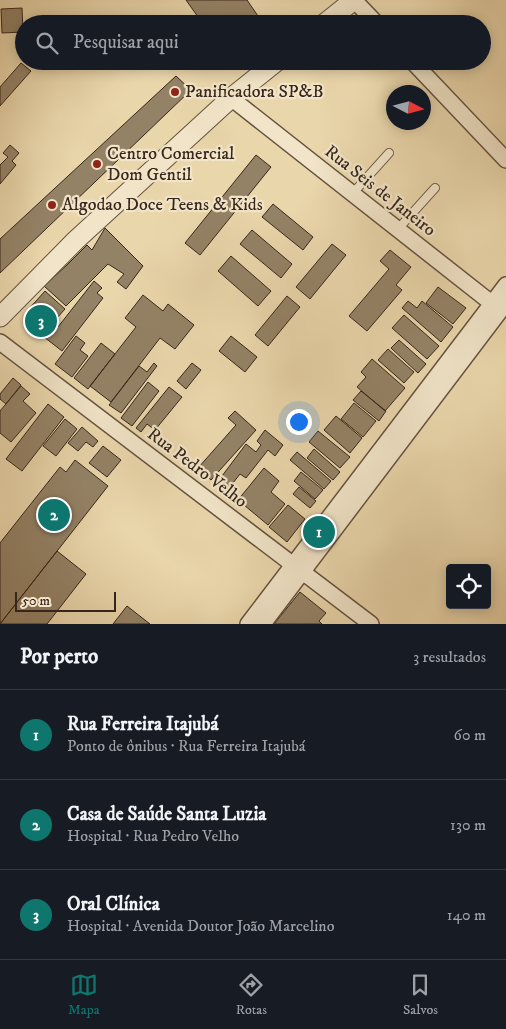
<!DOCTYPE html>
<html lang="pt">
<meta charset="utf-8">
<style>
:root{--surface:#171b24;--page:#242831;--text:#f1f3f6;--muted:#9ea1a6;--line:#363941;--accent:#0f766e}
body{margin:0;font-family:"IM FELL DW Pica",serif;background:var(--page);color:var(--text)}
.controls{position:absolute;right:15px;bottom:15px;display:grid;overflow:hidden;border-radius:5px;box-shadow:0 2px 12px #0003}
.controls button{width:45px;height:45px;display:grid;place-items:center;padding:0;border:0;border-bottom:1px solid var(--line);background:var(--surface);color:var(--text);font:25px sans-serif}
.compass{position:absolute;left:386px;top:85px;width:45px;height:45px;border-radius:50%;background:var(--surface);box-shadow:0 2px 12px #0003;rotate:96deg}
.scale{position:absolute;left:15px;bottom:12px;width:101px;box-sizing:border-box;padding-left:5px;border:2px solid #37261b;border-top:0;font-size:14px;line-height:18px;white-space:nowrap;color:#37261b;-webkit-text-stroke:4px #f1e4c8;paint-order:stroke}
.you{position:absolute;left:298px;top:421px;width:18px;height:18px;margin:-12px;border:4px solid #fff;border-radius:50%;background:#1a73e8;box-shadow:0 0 0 8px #1a73e833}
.badge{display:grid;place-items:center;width:32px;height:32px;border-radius:50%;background:var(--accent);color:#fff;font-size:16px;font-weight:700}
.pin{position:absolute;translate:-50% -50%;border:2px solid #fff;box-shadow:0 1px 5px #0006}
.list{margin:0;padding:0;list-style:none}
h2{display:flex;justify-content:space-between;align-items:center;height:65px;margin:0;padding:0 20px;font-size:21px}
h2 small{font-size:16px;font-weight:400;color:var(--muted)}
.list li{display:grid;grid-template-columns:32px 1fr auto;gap:15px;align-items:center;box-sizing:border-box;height:90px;padding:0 20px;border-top:1px solid var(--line)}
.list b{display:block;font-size:19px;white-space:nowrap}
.list p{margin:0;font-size:16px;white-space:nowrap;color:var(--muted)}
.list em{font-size:16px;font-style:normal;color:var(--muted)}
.icon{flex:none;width:28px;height:28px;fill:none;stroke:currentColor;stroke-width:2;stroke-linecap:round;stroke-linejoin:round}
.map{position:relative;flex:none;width:506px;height:624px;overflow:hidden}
.search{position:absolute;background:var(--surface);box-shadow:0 2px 12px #0003;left:15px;right:15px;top:15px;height:55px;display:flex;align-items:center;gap:12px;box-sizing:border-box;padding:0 18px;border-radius:28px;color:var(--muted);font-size:19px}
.sheet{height:335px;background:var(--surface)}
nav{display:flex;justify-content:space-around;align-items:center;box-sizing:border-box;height:70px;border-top:1px solid var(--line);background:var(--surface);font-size:14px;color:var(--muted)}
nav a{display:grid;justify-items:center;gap:2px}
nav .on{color:var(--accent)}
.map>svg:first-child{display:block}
.building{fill:#948266;stroke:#37261b}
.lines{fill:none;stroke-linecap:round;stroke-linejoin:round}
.service-casing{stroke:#64523f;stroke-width:10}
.minor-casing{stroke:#64523f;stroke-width:18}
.tertiary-casing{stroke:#64523f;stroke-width:21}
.service{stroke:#f1e4c8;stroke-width:8}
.minor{stroke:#f1e4c8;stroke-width:15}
.tertiary{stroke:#f1e4c8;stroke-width:19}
.poi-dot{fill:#8f2418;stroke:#f1e4c8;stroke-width:2}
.labels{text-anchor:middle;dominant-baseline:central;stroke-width:4.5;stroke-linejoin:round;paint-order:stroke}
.poi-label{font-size:18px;fill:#37261b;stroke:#f1e4c8;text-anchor:start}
.street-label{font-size:18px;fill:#37261b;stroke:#f1e4c8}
</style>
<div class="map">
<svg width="506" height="624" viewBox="0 0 506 624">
<rect width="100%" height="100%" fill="#ead6ab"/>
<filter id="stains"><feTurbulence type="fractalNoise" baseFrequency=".004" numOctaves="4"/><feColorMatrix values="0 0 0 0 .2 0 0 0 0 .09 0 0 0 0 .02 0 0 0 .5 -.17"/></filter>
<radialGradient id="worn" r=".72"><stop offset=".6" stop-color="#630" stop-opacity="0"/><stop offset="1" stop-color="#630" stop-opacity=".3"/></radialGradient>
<path class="building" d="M 186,0 L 247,0 L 258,16 L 247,24 L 203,24 Z
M 22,8 L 23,32 L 2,33 L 1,9 Z
M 21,63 L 31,71 L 0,106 L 0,87 Z
M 176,76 L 191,90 L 0,273 L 0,239 Z
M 10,145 L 19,153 L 12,161 L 16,165 L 0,184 L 0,165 L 8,157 L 3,153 Z
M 256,155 L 271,167 L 200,255 L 185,243 Z
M 273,204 L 313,237 L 303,250 L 262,217 Z
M 105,228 L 143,266 L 126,289 L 117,282 L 124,274 L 108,264 L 66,306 L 44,286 L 67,265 L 87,245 L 92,250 Z
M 252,230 L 292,264 L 281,278 L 240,244 Z
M 332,244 L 346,255 L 310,299 L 296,287 Z
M 390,250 L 411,267 L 396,285 L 402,290 L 367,331 L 349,316 L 389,269 L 380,261 Z
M 231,256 L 271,291 L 258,306 L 218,271 Z
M 94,281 L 102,288 L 97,293 L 103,298 L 62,351 L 44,337 L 54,324 L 58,327 Z
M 438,287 L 466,308 L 453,324 L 426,303 Z
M 45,291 L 65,309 L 40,337 L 27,325 L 35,317 L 27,311 Z
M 143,295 L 163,311 L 168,304 L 194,325 L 175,349 L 160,338 L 111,402 L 90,386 L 136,327 L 125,318 Z
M 287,296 L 300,307 L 268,346 L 255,335 Z
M 408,301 L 417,308 L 422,301 L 453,327 L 441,342 L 402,308 Z
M 404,315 L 439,346 L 427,359 L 392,328 Z
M 76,336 L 85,343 L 80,350 L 88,356 L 72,377 L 55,364 Z
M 231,336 L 257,357 L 245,372 L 219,351 Z
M 399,340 L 426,364 L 418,373 L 391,348 Z
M 101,343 L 115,354 L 88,389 L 74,378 Z
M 388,349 L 414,372 L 404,383 L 378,360 Z
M 372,359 L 405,388 L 385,411 L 357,387 L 366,377 L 361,372 Z
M 154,363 L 157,366 L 121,413 L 109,405 L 139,366 L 147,372 Z
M 192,363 L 201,370 L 186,389 L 177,381 Z
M 13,378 L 21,385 L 6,404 L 0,399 L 0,394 Z
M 148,382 L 159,391 L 132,426 L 121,418 Z
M 21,386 L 30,394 L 23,401 L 36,413 L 11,442 L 0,433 L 0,411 Z
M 169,387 L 182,397 L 155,430 L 147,424 L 141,432 L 136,428 Z
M 361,391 L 386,411 L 379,421 L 353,400 Z
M 354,403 L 376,421 L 363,437 L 341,419 Z
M 48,404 L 64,417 L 22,471 L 6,459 Z
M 235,411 L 256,430 L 211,480 L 198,468 L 236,425 L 228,418 Z
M 336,416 L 362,438 L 350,453 L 324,430 Z
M 65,419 L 77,429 L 56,456 L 43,446 Z
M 82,427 L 98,441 L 93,447 L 86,442 L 78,451 L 68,443 Z
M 265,430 L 283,445 L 275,456 L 268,450 L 246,478 L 240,474 L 226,492 L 216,484 L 246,444 L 256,452 L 261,445 L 257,441 Z
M 318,431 L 350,457 L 340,468 L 309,442 Z
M 103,446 L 121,460 L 107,477 L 89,463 Z
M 314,449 L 340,472 L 333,480 L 307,458 Z
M 297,452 L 331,481 L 324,489 L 290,460 Z
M 75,460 L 108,486 L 0,624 L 0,543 L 60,467 L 66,472 Z
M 264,468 L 279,481 L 271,492 L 285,504 L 268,525 L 238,500 Z
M 301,472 L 323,490 L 315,499 L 294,481 Z
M 299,487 L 316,501 L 310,508 L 293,494 Z
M 288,505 L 305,519 L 287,542 L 269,527 Z
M 57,551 L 86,574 L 47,624 L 0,624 Z
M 300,592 L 326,613 L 319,621 L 322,624 L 274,624 Z
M 127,606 L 150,624 L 113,624 Z"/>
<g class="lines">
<g class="service-casing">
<path id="service" d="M 353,193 L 389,153
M 398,229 L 435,188"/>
</g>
<g class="minor-casing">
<path id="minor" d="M 354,0 L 377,24
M 412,61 L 506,160
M 231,98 L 499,309
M 0,342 L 371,624
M 248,624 L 506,285
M 263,624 L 506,303"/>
</g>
<g class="tertiary-casing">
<path id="tertiary" d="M 324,24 L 354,0
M 0,317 L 76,240 L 231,98 L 277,61"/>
</g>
<use href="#service" class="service"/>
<use href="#minor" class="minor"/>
<use href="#tertiary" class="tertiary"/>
</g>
<g class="poi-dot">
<circle cx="175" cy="92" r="5"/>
<circle cx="97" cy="164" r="5"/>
<circle cx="52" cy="205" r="5"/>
</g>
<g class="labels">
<g class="poi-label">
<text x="185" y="92">Panificadora SP&amp;B</text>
<text x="107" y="154">Centro Comercial<tspan x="107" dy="21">Dom Gentil</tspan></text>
<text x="62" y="205">Algodao Doce Teens &amp; Kids</text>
</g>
<g class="street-label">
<text transform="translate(380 191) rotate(38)">Rua Seis de Janeiro</text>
<text transform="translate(197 468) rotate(37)">Rua Pedro Velho</text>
</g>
</g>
<rect width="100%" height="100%" filter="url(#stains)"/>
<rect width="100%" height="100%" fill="url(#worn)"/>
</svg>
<div class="controls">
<button><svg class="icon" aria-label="locate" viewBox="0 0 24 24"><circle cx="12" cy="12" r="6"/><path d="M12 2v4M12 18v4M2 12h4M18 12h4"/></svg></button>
</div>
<svg class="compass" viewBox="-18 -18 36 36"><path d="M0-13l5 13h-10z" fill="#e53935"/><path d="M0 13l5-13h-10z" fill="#9ea1a6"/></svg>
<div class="scale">50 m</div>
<div class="you"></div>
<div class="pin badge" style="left:319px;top:532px">1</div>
<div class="pin badge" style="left:54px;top:515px">2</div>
<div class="pin badge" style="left:41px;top:321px">3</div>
<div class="search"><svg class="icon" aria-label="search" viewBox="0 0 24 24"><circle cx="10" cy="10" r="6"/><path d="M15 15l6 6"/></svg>Pesquisar aqui</div>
</div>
<section class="sheet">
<h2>Por perto<small>3 resultados</small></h2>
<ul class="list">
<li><span class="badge">1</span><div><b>Rua Ferreira Itajubá</b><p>Ponto de ônibus · Rua Ferreira Itajubá</p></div><em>60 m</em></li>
<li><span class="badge">2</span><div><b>Casa de Saúde Santa Luzia</b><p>Hospital · Rua Pedro Velho</p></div><em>130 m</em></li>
<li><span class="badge">3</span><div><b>Oral Clínica</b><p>Hospital · Avenida Doutor João Marcelino</p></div><em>140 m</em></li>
</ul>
</section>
<nav>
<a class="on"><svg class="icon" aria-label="map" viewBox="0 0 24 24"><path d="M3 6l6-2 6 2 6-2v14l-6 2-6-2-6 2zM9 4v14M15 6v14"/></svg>Mapa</a>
<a><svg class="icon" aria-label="directions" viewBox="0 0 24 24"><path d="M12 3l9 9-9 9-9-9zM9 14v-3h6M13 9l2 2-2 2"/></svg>Rotas</a>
<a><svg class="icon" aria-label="saved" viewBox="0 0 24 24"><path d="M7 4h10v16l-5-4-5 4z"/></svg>Salvos</a>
</nav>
